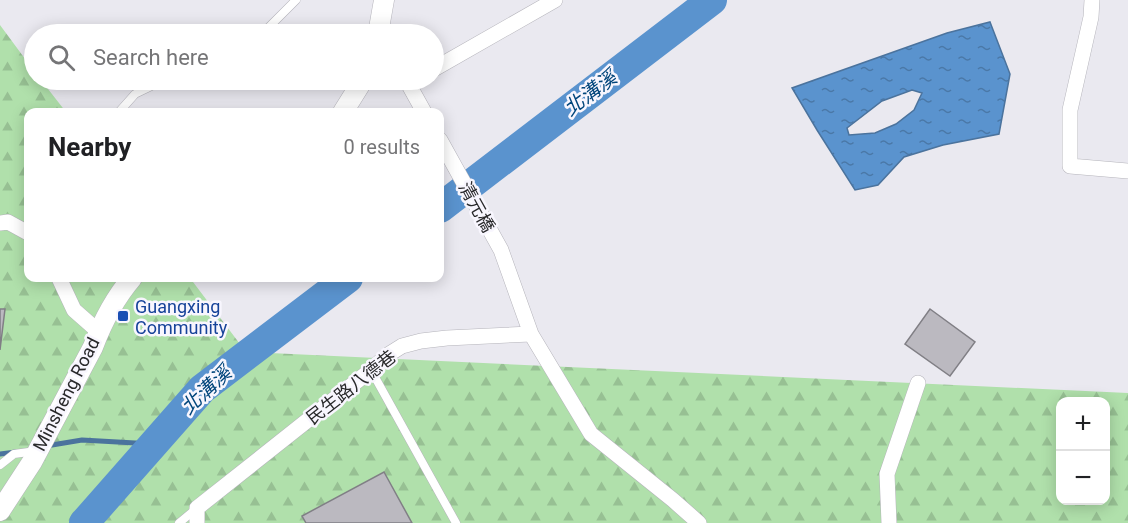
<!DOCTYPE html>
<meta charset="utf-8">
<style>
:root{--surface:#fff;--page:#f2f2f2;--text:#202124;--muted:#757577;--line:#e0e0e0}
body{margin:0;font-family:Roboto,"Noto Sans TC",sans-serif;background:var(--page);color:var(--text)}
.controls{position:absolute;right:18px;bottom:18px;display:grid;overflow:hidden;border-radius:12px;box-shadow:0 3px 15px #0003}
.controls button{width:54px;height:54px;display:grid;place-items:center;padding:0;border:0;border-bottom:2px solid var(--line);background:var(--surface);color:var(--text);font:30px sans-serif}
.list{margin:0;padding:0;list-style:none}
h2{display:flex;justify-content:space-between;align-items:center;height:78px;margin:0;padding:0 24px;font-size:26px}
h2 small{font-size:20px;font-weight:400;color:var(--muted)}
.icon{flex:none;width:33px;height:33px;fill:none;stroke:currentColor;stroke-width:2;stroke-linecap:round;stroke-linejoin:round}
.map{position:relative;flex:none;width:1128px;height:523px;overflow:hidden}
.search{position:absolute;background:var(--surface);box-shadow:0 3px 15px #0003;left:24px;top:24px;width:420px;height:66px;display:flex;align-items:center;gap:15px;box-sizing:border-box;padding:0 21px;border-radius:33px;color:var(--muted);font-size:22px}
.panel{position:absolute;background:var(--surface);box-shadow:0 3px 15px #0003;left:24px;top:108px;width:420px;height:174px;border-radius:12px}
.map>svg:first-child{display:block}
.forest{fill:url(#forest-firs);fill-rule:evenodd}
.water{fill:url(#water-ripples);stroke:#4b739d;stroke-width:1.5;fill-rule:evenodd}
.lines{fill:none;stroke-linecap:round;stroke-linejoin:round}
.stream{stroke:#4b739d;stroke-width:5}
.river{stroke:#5a93ce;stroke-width:30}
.building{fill:#bbb9c0;stroke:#807f85;stroke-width:1.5}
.service-casing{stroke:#b5b4bb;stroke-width:9}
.minor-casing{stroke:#b5b4bb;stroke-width:16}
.tertiary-casing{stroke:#b5b4bb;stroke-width:21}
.service{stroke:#fff;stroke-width:8}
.minor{stroke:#fff;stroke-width:15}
.tertiary{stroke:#fff;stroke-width:20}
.transit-dot{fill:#1a4fb4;stroke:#f8f6fe;stroke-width:2}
.labels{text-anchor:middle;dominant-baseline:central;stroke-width:5;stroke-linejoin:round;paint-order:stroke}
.street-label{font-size:18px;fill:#29292b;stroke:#f8f6fe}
.transit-label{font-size:18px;fill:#164399;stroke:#f8f6fe;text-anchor:start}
.water-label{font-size:20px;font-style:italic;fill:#00457b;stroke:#f8f6fe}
</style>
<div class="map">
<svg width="1128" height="523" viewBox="0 0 1128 523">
<defs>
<pattern id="forest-firs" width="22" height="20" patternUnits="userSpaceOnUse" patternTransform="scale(1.5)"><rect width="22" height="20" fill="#b0e0ab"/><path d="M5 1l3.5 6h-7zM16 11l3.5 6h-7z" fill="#97c093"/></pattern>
<pattern id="water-ripples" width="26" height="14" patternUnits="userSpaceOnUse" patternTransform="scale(1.5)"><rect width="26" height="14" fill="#5a93ce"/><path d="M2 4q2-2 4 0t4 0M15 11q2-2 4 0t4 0" fill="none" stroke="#4a78a7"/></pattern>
</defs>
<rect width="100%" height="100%" fill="#eae9f0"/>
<path class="forest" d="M 0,25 L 34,71 L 34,80 L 41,80 L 66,112 L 28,112 L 28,278 L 190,278 L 246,352 L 1128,393 L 1128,523 L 0,523 ZM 1060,402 L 1106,402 L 1106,500 L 1060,500 Z"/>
<path class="water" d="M 990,22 L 1010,74 L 999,134 L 943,145 L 904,157 L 878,185 L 855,190 L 817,130 L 792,88 L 947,33 ZM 912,90 L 922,93 L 914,110 L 896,124 L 875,133 L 849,135 L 847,128 L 882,101 Z"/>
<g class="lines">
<path class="stream" d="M 46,446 L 82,440 L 153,444
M 0,454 L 16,452"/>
<path class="river" d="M 440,208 L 712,0
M 84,523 L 202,389 L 348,278"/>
</g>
<path class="building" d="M 0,309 L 5,309 L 0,350 Z
M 930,309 L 975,342 L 950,376 L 905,344 Z
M 384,472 L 412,523 L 306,523 L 302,516 Z"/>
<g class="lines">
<g class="service-casing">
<path id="service" d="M 258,34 L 269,27 L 296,0
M 119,112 L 135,94 L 164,80
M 371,370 L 456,523
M 0,465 L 14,454 L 36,451
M 179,523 L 196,509"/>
</g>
<g class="minor-casing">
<path id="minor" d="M 1092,0 L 1091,17 L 1070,110 L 1070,166 L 1128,171
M 434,69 L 555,0
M 409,85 L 424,112
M 440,140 L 501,250 L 531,334 L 591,434 L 673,500 L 699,523
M 0,223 L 8,222 L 28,233
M 59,278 L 74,310 L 99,332
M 197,523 L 197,508 L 371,370 L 386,356 L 402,346 L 421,341 L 447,338 L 531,334
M 889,523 L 887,474 L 918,383"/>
</g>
<g class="tertiary-casing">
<path id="tertiary" d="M 378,34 L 384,0
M 343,112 L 363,80
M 0,511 L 32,462 L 93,347 C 102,323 115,298 132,278"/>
</g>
<use href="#service" class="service"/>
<use href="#minor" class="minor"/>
<use href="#tertiary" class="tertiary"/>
</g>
<rect class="transit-dot" x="117" y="310" width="12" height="12" rx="3"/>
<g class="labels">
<g class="street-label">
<text transform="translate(477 207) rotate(61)">清元橋</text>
<text transform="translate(351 387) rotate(-38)">民生路八德巷</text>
<text transform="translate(66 394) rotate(-63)">Minsheng Road</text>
</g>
<g class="transit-label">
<text x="135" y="306">Guangxing<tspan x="135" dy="21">Community</tspan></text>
</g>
<g class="water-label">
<text transform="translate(590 93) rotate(-37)">北溝溪</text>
<text transform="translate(206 390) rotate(-43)">北溝溪</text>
</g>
</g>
</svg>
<div class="controls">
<button>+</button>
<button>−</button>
</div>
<div class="search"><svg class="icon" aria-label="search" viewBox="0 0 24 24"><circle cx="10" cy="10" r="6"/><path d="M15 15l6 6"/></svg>Search here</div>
<section class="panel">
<h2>Nearby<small>0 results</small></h2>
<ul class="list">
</ul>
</section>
</div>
